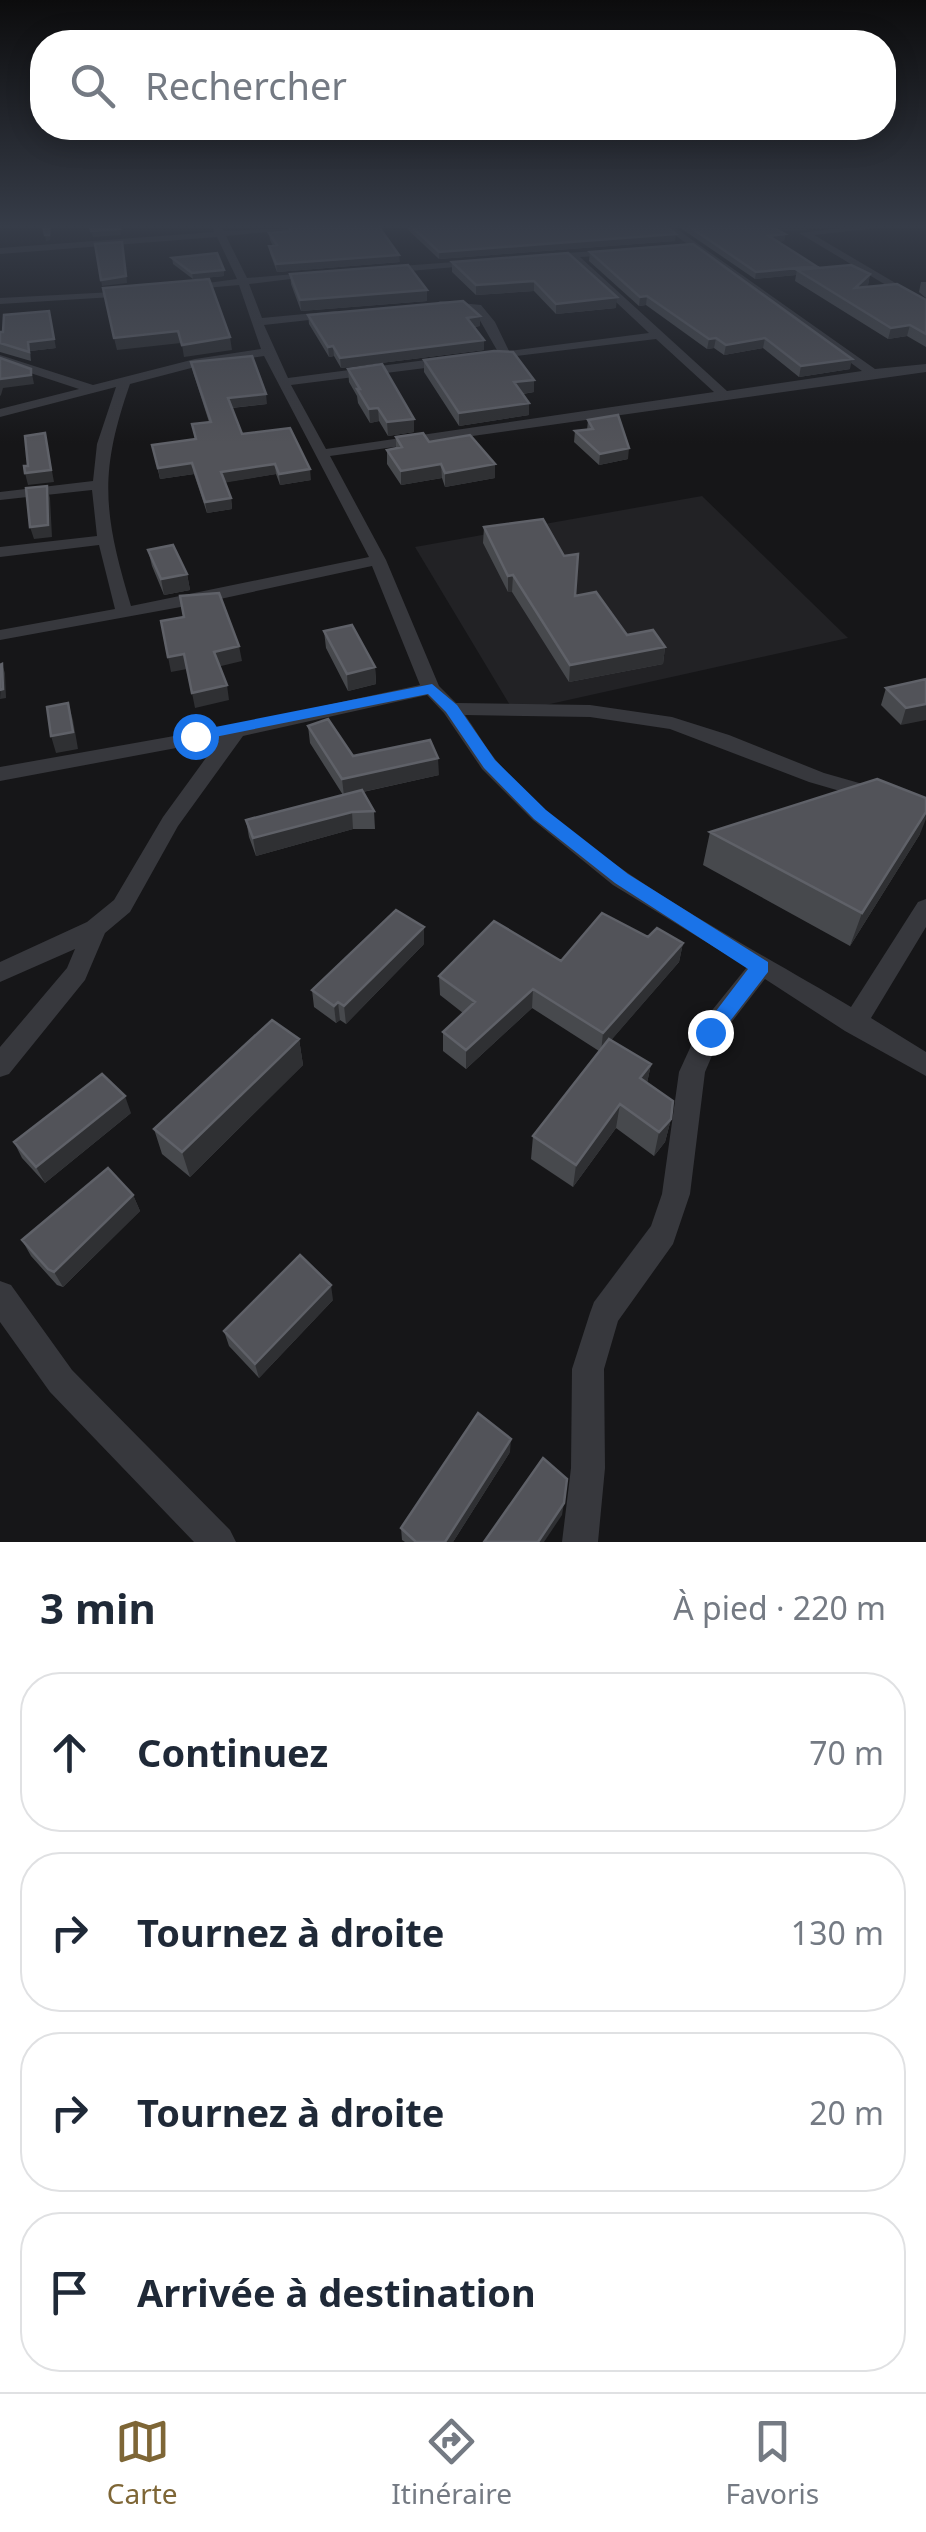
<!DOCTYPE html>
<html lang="fr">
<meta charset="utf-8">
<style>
:root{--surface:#fff;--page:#f6f6f7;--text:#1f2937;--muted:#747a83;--line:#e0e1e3;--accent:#7e6636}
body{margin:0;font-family:"Noto Sans",sans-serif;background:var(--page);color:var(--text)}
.stop{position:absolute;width:30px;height:30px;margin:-22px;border:8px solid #1a73e8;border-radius:50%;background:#fff}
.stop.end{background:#1a73e8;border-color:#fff;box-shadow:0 2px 10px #0008}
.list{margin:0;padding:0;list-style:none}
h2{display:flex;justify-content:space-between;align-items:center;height:130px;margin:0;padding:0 40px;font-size:42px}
h2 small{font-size:32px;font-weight:400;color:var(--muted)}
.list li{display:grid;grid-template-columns:65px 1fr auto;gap:30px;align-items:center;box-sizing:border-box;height:160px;margin:0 20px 20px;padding:0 20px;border:2px solid var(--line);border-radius:40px}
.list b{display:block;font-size:38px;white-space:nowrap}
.list em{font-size:32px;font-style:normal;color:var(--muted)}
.icon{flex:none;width:55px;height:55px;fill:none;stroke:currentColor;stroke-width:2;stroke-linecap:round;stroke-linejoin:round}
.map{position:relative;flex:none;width:926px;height:1542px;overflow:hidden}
.search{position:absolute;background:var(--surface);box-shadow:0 5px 25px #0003;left:30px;right:30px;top:30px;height:110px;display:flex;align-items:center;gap:25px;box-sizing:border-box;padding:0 35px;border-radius:40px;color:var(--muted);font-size:38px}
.sheet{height:850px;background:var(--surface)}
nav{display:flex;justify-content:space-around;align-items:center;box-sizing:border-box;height:140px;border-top:2px solid var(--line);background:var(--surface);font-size:28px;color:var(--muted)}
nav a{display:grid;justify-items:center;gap:5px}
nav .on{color:var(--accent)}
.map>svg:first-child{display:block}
.built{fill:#222225}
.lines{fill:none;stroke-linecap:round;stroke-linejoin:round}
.minor{fill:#37383d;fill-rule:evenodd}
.wall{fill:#47494d}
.shaded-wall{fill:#2f3033}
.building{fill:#525359;stroke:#5f6168;stroke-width:2.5}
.route{fill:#1a73e8}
</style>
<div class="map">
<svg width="926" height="1542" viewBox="0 0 926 1542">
<rect width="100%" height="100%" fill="#161618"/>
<path class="built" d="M 702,496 L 848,638 L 514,712 L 415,547 Z"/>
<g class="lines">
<path class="minor" d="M 213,227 L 221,227 L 224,231 L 314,227 L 226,236 L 247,278 L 318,272 L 323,275 L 249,284 L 262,318 L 336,311 L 341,314 L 336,317 L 264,325 L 288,378 L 449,357 L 455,361 L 449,365 L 291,385 L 326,449 L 714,392 L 656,339 L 484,360 L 484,354 L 498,352 L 474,310 L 435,304 L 440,301 L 481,305 L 495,322 L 509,351 L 649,333 L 569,258 L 544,259 L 547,254 L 616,250 L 613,255 L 580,257 L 727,391 L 862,371 L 664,227 L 674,227 L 875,369 L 926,364 L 926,372 L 330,456 L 386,560 L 439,686 L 456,703 L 590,705 L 672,717 L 729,735 L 824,773 L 926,802 L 926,816 L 809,782 L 670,729 L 590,717 L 465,715 C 475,729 484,745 495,759 C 580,861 738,939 851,1007 L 918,902 L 926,899 L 926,927 L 871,1018 L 926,1052 L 926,1076 L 845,1031 L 765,979 L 720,1037 L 705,1072 L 690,1194 L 673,1244 L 618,1321 L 604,1369 L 605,1468 L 598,1542 L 562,1542 L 571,1468 L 572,1369 L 590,1313 L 594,1302 L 651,1226 L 662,1194 L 679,1072 L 701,1024 L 747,967 L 613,885 L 533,820 L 482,769 L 444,713 L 427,695 L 243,736 L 178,826 L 130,912 L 105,933 L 85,980 L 9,1074 L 0,1077 L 0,1047 L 67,968 L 75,949 L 0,982 L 0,962 L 87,922 L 114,900 L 163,817 L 219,740 L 0,781 L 0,767 L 236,725 L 420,685 L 372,566 L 197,604 L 0,640 L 0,630 L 115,609 L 99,545 L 0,557 L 0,547 L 97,536 L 92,490 L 0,500 L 0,492 L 93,481 L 97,444 L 116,387 L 0,417 L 0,409 L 79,389 L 0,363 L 0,355 L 93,385 L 195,359 L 261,349 L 239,285 L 183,290 L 178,287 L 237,279 L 217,237 L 0,254 L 0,248 L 214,232 ZM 264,356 L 369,557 L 131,606 C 104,515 98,475 130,384 L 195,367 Z
M 849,227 L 886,227 L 814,235 L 926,301 L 926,309 L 799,233 Z
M 482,260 L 478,265 L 387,273 L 382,270 L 387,267 Z
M 133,291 L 134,293 L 129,296 L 0,304 L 0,298 Z
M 0,1281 L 11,1285 L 72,1370 L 230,1530 L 236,1542 L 194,1542 L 50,1392 L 0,1322 Z"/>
</g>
<path class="wall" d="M 289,227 L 400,262 L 277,272 L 270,253 L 269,246 L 273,246 L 270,240 L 269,233 L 289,231 Z
M 405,227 L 667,227 L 675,241 L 439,259 Z
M 679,227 L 841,227 L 780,231 L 785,234 L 784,241 L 778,242 L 816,269 L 870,274 L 868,285 L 865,287 L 926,300 L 926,347 L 907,336 L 888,339 L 795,281 L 796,275 L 755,279 Z
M 590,252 L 850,369 L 799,377 L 763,348 L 724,355 L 714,348 L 707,349 L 646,305 L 639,306 L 589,261 Z
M 568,253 L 616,308 L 556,314 L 534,291 L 476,295 L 452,272 L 452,262 Z
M 172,258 L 224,270 L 224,276 L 193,279 L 173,264 Z
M 290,274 L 427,301 L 301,311 L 291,284 Z
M 921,282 L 926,282 L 926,298 L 919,292 Z
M 308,315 L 480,326 L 474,327 L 484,340 L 484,350 L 341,368 L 334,356 L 329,357 L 309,324 Z
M 0,332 L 56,348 L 30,351 L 31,361 L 0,352 Z
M 424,360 L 534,380 L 534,392 L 523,394 L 529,403 L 529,415 L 459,426 L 424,372 Z
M 191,362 L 267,404 L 232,408 L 242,434 L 311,480 L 280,485 L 276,474 L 225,482 L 231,498 L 232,509 L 207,513 L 194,474 L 160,479 L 152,445 L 195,439 L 192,424 L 209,422 L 193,372 Z
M 348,369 L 414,432 L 388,436 L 379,421 L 370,423 L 358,403 L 357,396 L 349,382 Z
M 588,420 L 628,459 L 599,465 L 574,442 L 575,431 L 587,430 Z
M 396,437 L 429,442 L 495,464 L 495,478 L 445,487 L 442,478 L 401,485 L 387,464 L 387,450 L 396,448 Z
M 484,527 L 627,635 L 665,647 L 663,664 L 569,682 L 512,592 L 508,592 L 483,543 Z
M 148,550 L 187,574 L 190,590 L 164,595 L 152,566 Z
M 324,631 L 375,667 L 376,684 L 348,691 L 326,648 Z
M 926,679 L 901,725 L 881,705 L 886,688 Z
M 308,726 L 353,756 L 439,775 L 363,792 L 374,811 L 375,829 L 353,829 L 256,856 L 249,837 L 246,820 L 343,795 L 310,743 Z
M 710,832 L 920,834 L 850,946 L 703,865 Z
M 648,937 L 683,943 L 679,962 L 611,1040 L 651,1064 L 647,1083 L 671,1119 L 665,1142 L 654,1156 L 616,1128 L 573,1187 L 531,1159 L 533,1136 L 599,1051 L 532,1008 L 466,1069 L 443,1051 L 443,1032 L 463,1013 L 440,995 L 439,976 L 561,961 Z
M 424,944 L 346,1024 L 340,1020 L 336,1023 L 314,1007 L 312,990 Z
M 299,1039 L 303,1065 L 190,1177 L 162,1154 L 154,1129 Z
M 131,1113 L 45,1183 L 22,1158 L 14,1142 Z
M 133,1195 L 140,1211 L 63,1287 L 57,1285 L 31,1256 L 22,1240 Z
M 333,1300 L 259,1378 L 229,1346 L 224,1331 Z
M 510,1452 L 453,1542 L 405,1542 L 402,1540 L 401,1528 Z"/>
<path class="shaded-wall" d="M 49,227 L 51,227 L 50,240 L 46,241 L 45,235 Z
M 769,227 L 841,227 L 768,232 Z
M 120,229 L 121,235 L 93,237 L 91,231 Z
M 676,234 L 675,241 L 439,259 L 439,252 Z
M 785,234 L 784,241 L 768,243 L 769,236 Z
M 124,248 L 127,283 L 102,286 L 101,280 Z
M 399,255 L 400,262 L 277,272 L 276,264 Z
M 816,266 L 815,274 L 797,270 L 796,275 L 755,279 L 756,272 Z
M 224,270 L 224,276 L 193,279 L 192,273 Z
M 870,274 L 868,285 L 853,298 L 855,288 Z
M 534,281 L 534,291 L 476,295 L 476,285 Z
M 427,290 L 427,301 L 301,311 L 300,300 Z
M 647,296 L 646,305 L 639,306 L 640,297 Z
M 617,297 L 616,308 L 556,314 L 556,304 Z
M 49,311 L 56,348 L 30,351 L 31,361 L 28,342 Z
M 480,316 L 480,326 L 467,327 L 467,318 Z
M 910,325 L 907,336 L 888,339 L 891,328 Z
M 178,331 L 181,343 L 117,350 L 114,338 Z
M 230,337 L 232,350 L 184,357 L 182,345 Z
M 716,338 L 714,348 L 707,349 L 709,339 Z
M 765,338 L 763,348 L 724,355 L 726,345 Z
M 484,340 L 484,350 L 341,368 L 340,358 Z
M 333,346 L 334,356 L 329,357 L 328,347 Z
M 852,359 L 850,369 L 799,377 L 801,366 Z
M 31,369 L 34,384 L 3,388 L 1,395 L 0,396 L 0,379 Z
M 534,380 L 534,392 L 514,395 L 514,382 Z
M 266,394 L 267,404 L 229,408 L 228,398 Z
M 529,403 L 529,415 L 459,426 L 459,413 Z
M 378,408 L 379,421 L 370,423 L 369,409 Z
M 414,419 L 414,432 L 388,436 L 387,422 Z
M 45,433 L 54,482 L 28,485 L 25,473 Z
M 629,448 L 628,459 L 599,465 L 600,454 Z
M 192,463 L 194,474 L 160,479 L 158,468 Z
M 275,464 L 276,474 L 223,483 L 221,472 Z
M 441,464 L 442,478 L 401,485 L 401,471 Z
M 495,464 L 495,478 L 445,487 L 445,473 Z
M 310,469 L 311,480 L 280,485 L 279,474 Z
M 47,486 L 50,498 L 52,537 L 34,539 L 30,527 Z
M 231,498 L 232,509 L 207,513 L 205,502 Z
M 187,574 L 190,590 L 164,595 L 161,579 Z
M 513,575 L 512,592 L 508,592 L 508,576 Z
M 239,646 L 242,661 L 217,667 L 214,652 Z
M 665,647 L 663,664 L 569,682 L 570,665 Z
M 184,654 L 187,669 L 171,672 L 168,657 Z
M 2,664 L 5,673 L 6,698 L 0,699 Z
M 375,667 L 376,684 L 348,691 L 347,674 Z
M 227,685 L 229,700 L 195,708 L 192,693 Z
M 68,703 L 73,720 L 78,749 L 56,753 L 51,736 Z
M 926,704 L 926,720 L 901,725 L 906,708 Z
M 438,758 L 439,775 L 344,796 L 342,779 Z
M 352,812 L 353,829 L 256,856 L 253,838 Z
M 926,812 L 926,819 L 920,834 L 850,946 L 862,913 Z
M 424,927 L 424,944 L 346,1024 L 344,1006 Z
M 683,943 L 679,962 L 601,1052 L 603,1033 Z
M 533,989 L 532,1008 L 466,1069 L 466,1050 Z
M 338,1002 L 340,1020 L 336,1023 L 334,1006 Z
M 299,1039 L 303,1065 L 190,1177 L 182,1152 Z
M 651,1064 L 646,1088 L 640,1078 Z
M 125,1096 L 131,1113 L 45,1183 L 36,1167 Z
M 620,1104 L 616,1128 L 573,1187 L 576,1165 Z
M 671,1119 L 665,1142 L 654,1156 L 659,1132 Z
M 133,1195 L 140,1211 L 63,1287 L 54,1272 Z
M 331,1285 L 333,1300 L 259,1378 L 255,1364 Z
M 511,1439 L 510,1452 L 453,1542 L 445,1542 Z
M 564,1503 L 562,1515 L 544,1542 L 538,1542 Z"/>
<path class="building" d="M 43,227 L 49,227 L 49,235 L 45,235 Z
M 90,227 L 119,227 L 120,229 L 91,231 Z
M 289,227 L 379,227 L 399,255 L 276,264 L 269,246 L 277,245 L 269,233 L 291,231 Z
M 412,227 L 667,227 L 676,234 L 439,252 Z
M 690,227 L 772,227 L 785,234 L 769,236 L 816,266 L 756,272 Z
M 122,242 L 126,276 L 101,280 L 95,244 Z
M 693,244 L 852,359 L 801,366 L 765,338 L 726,345 L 716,338 L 709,339 L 647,296 L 640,297 L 590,252 Z
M 217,253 L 224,270 L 192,273 L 172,258 Z
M 568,253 L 617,297 L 556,304 L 534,281 L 476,285 L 452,262 Z
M 408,265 L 427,290 L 300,300 L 290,274 Z
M 851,265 L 870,274 L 855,288 L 897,284 L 926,300 L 926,334 L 910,325 L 891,328 L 797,270 Z
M 209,279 L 230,337 L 182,345 L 178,331 L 114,338 L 103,288 Z
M 463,301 L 480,316 L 467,318 L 484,340 L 340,358 L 333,346 L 328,347 L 308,315 Z
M 49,311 L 54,339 L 28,342 L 29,352 L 0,343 L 0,332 L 3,332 L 4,315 Z
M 494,351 L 513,352 L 534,380 L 514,382 L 529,403 L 459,413 L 424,360 Z
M 252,356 L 266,394 L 228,398 L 242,434 L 290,428 L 310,469 L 279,474 L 275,464 L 221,472 L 231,498 L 205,502 L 192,463 L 158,468 L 152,445 L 196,439 L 192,424 L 211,422 L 191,362 Z
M 0,358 L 31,369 L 31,375 L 0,379 Z
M 382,364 L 414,419 L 387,422 L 378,408 L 369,409 L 357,389 L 360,389 L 348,369 Z
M 618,415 L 629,448 L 600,454 L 575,431 L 593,429 L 588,420 Z
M 45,433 L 51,470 L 25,473 L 24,466 L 28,466 L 25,436 Z
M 423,433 L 429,442 L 470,435 L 495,464 L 445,473 L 441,464 L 401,471 L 387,450 L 402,447 L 396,437 Z
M 47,486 L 48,525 L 30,527 L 26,488 Z
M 543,519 L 564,556 L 578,554 L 575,596 L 596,592 L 627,635 L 653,630 L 665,647 L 570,665 L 513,575 L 508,576 L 484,527 Z
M 173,545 L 187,574 L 161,579 L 148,550 Z
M 219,593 L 239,646 L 214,652 L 227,685 L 192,693 L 184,654 L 168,657 L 161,621 L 184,617 L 180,596 Z
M 352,625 L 375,667 L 347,674 L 324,631 Z
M 2,664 L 3,689 L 0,690 L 0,665 Z
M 926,679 L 926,704 L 906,708 L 886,688 Z
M 68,703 L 73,732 L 51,736 L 47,707 Z
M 328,719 L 353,756 L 430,740 L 438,758 L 342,779 L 308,726 Z
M 877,779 L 926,798 L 926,812 L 862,913 L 710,832 Z
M 362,790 L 374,811 L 352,812 L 253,838 L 246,820 Z
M 396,910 L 424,927 L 344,1006 L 338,1002 L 334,1006 L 312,990 Z
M 602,913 L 648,937 L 657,928 L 683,943 L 603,1033 L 533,989 L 466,1050 L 443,1032 L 475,1002 L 439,976 L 494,921 L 561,961 Z
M 272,1020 L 299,1039 L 182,1152 L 154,1129 Z
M 609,1039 L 651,1064 L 640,1078 L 673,1101 L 671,1119 L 659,1132 L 620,1104 L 576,1165 L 533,1136 Z
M 102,1074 L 125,1096 L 36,1167 L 14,1142 Z
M 108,1168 L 133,1195 L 54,1272 L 48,1269 L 22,1240 Z
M 300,1255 L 331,1285 L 255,1364 L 224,1331 Z
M 478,1413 L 511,1439 L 445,1542 L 416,1542 L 401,1528 Z
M 543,1458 L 567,1479 L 564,1503 L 538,1542 L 484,1542 Z"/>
<linearGradient id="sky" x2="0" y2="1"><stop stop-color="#0c0c0d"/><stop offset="0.51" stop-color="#363c48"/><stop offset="1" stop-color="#363c48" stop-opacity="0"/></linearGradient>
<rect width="926" height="443" fill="url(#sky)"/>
<path class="route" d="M 432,684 L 457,705 L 495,760 L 546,810 L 628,874 L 768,962 L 768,972 L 717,1038 L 710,1040 L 700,1032 L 748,969 L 615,883 L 534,819 L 484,768 L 446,712 L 428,694 L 195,741 L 187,736 L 195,731 Z"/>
</svg>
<div class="stop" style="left:195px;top:736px"></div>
<div class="stop end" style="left:710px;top:1032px"></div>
<div class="search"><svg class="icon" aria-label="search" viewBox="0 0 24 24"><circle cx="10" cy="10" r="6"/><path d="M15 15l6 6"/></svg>Rechercher</div>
</div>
<section class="sheet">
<h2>3 min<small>À pied · 220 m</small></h2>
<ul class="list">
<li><svg class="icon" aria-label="ahead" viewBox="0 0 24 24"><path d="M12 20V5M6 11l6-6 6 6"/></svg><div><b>Continuez</b></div><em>70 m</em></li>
<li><svg class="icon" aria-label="right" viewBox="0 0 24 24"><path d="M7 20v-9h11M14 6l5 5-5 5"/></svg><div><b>Tournez à droite</b></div><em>130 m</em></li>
<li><svg class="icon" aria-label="right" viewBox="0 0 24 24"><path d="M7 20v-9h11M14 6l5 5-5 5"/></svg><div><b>Tournez à droite</b></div><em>20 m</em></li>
<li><svg class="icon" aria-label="arrive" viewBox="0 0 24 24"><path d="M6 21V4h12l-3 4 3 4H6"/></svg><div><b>Arrivée à destination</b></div></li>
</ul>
</section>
<nav>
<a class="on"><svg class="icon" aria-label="map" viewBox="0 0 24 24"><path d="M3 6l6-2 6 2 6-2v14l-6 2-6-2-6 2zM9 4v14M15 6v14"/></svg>Carte</a>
<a><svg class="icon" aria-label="directions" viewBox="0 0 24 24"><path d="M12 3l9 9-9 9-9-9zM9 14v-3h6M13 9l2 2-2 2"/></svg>Itinéraire</a>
<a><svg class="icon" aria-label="saved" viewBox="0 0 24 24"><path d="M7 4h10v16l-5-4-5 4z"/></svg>Favoris</a>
</nav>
